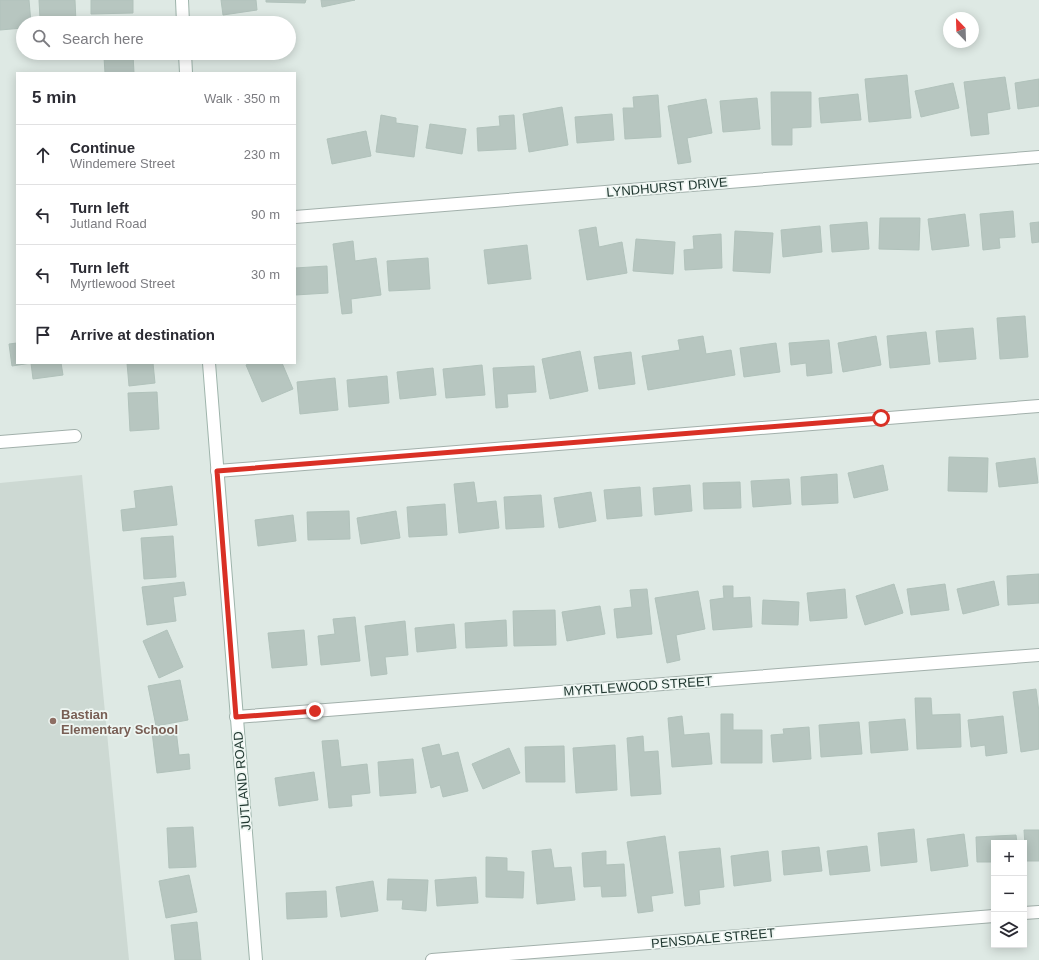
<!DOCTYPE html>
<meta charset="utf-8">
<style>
:root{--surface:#fff;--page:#f2f2f3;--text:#2b2b33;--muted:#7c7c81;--line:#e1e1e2}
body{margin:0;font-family:Arial,sans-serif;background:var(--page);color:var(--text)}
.controls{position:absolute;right:12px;bottom:12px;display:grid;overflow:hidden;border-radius:0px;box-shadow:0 2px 10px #0003}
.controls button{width:36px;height:36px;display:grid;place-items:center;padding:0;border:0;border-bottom:1px solid var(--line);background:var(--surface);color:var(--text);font:20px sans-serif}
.compass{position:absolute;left:943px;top:12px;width:36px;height:36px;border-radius:50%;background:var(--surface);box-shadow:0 2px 10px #0003;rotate:337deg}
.stop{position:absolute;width:12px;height:12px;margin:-9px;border:3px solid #d93025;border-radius:50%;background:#fff}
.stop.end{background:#d93025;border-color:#fff;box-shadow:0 1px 4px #0008}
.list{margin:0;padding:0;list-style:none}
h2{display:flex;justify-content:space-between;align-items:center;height:52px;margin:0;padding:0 16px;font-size:17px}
h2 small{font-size:13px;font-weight:400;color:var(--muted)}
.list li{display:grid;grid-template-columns:26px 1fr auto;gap:12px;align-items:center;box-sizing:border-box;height:60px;padding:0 16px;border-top:1px solid var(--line)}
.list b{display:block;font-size:15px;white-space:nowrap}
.list p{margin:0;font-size:13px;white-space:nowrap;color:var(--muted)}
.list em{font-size:13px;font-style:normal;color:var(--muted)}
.icon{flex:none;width:22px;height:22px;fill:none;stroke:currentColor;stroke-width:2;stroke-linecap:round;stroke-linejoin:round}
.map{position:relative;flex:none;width:1039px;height:960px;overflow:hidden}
.search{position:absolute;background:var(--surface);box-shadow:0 2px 10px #0003;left:16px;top:16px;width:280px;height:44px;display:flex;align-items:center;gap:10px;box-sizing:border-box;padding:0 14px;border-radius:22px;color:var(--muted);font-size:15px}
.panel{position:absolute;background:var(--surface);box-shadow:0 2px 10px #0003;left:16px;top:72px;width:280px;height:292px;border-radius:0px}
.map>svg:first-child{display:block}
.built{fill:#cdd9d3}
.building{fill:#b7c6c0;stroke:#b1c2bb}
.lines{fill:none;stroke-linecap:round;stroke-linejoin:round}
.street-casing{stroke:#a2b0ab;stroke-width:14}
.secondary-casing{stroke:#9eb4ab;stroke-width:14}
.street{stroke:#fff;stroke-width:12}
.secondary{stroke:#fff;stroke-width:12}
.route{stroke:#d93025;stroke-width:5}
.education-dot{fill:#8d6e63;stroke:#eef6f2;stroke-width:1.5}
.labels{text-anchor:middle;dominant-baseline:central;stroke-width:3.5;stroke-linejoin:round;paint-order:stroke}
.street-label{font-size:13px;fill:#213831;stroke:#eef6f2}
.education-label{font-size:13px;font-weight:bold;fill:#785e54;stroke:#eef6f2;text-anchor:start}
</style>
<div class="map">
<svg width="1039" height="960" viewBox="0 0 1039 960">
<rect width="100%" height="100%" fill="#dee9e4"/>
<path class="built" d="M 82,475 L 129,960 L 0,960 L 0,483 Z"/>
<path class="building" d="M 0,0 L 29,0 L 31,23 L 23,23 L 23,28 L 0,30 Z
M 39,0 L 75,0 L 76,23 L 55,23 L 55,17 L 40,19 Z
M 91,0 L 133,0 L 133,13 L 91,14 Z
M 221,0 L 256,0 L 257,10 L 223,15 Z
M 266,0 L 306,0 L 305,3 L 266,2 Z
M 321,0 L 355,0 L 322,7 Z
M 133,54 L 134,73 L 105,73 L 104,57 Z
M 907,75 L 911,118 L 869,122 L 865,79 Z
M 1005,77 L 1010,109 L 987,113 L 989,134 L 971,136 L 964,82 Z
M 1039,79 L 1039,106 L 1018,109 L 1015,83 Z
M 953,83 L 959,108 L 921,117 L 915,91 Z
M 771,92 L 811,92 L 811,127 L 792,128 L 792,145 L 772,145 Z
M 858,94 L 861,120 L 821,123 L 819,98 Z
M 658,95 L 661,137 L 625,139 L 623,108 L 634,108 L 633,97 Z
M 757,98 L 760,129 L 723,132 L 720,101 Z
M 706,99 L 712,133 L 687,138 L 691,162 L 678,164 L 668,106 Z
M 562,107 L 568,145 L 529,152 L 523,114 Z
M 612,114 L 614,140 L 577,143 L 575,117 Z
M 381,115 L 396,118 L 396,123 L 418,126 L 414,157 L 376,152 Z
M 514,115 L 516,149 L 478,151 L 477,128 L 500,126 L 499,116 Z
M 430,124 L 466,129 L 462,154 L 426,148 Z
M 366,131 L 371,156 L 332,164 L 327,139 Z
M 1013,211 L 1015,237 L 999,238 L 1000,248 L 983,250 L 980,214 Z
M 965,214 L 969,246 L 932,250 L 928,219 Z
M 880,218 L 920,218 L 919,250 L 879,249 Z
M 867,222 L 869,249 L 832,252 L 830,225 Z
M 1039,222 L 1039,242 L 1032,243 L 1030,223 Z
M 820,226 L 822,252 L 783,257 L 781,230 Z
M 596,227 L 599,247 L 622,242 L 627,273 L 587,280 L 579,230 Z
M 735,231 L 773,233 L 770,273 L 733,271 Z
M 721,234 L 722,268 L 685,270 L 684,250 L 694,249 L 693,236 Z
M 636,239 L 675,242 L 673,274 L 633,271 Z
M 353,241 L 355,261 L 376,258 L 381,295 L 351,299 L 352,313 L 342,314 L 333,244 Z
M 527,245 L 531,279 L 488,284 L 484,250 Z
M 428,258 L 430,289 L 389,291 L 387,261 Z
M 327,266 L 328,293 L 295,295 L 295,268 Z
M 1025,316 L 1028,357 L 1000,359 L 997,318 Z
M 973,328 L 976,359 L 939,362 L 936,331 Z
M 926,332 L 930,364 L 890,368 L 887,336 Z
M 703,336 L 706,354 L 731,350 L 735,375 L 648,390 L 642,356 L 680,350 L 678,340 Z
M 876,336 L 881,365 L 843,372 L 838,343 Z
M 829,340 L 832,373 L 807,376 L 806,363 L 791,365 L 789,343 Z
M 17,343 L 17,363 L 61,363 L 63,375 L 33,379 L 31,363 L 12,366 L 9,344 Z
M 776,343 L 780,372 L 744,377 L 740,348 Z
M 580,351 L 588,391 L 550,399 L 542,359 Z
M 631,352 L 635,384 L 599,389 L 594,357 Z
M 127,363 L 153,363 L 155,383 L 129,386 Z
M 250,363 L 282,363 L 293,389 L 262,402 L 246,365 Z
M 482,365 L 485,395 L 446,398 L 443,369 Z
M 534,366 L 536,392 L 507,394 L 508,407 L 496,408 L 493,368 Z
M 433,368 L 436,395 L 400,399 L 397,372 Z
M 387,376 L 389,403 L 349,407 L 347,380 Z
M 335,378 L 338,410 L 300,414 L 297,382 Z
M 157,392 L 159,429 L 130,431 L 128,393 Z
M 949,457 L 988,458 L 987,492 L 948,491 Z
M 1035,458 L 1038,483 L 999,487 L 996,463 Z
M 883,465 L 888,490 L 854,498 L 848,473 Z
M 837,474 L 838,503 L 802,505 L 801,477 Z
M 789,479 L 791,504 L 753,507 L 751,481 Z
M 474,482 L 477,503 L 496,501 L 499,528 L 459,533 L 454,484 Z
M 740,482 L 741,508 L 704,509 L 703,483 Z
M 690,485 L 692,511 L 655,515 L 653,488 Z
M 172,486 L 177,525 L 123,531 L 121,510 L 136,508 L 134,491 Z
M 640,487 L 642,516 L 607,519 L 604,490 Z
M 591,492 L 596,521 L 559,528 L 554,498 Z
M 541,495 L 544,527 L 506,529 L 504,497 Z
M 445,504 L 447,535 L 409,537 L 407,507 Z
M 349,511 L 350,539 L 308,540 L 307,512 Z
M 396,511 L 400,538 L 361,544 L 357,518 Z
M 293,515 L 296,541 L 258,546 L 255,520 Z
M 173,536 L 176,577 L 144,579 L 141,538 Z
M 1039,574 L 1039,603 L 1008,605 L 1007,576 Z
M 994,581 L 999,605 L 963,614 L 957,589 Z
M 184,582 L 186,595 L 173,597 L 176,621 L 147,625 L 142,587 Z
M 894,584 L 903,613 L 865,625 L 856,596 Z
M 945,584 L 949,610 L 911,615 L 907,589 Z
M 723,586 L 733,586 L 733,598 L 750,597 L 752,627 L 713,630 L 710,600 L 724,598 Z
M 647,589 L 652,634 L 617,638 L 614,609 L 632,607 L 630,590 Z
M 845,589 L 847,618 L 810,621 L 807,593 Z
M 698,591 L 705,629 L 676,635 L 680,660 L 667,663 L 655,598 Z
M 763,600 L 799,602 L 798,625 L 762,624 Z
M 600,606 L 605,634 L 567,641 L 562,612 Z
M 555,610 L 556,645 L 514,646 L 513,611 Z
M 355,617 L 360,661 L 321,665 L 318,636 L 335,634 L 333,619 Z
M 506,620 L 507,646 L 466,648 L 465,623 Z
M 405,621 L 408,655 L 385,657 L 387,674 L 371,676 L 365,626 Z
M 454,624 L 456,648 L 417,652 L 415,628 Z
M 167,630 L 183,667 L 159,678 L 143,641 Z
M 304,630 L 307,665 L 272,668 L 268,633 Z
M 180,680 L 188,720 L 156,726 L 148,686 Z
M 1036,689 L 1039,712 L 1039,749 L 1021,752 L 1013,692 Z
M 915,698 L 931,698 L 932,715 L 960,714 L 961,747 L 917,749 Z
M 721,714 L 733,714 L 733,730 L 762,730 L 762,763 L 721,763 Z
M 682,716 L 684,735 L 709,733 L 712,764 L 672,767 L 668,718 Z
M 1003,716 L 1007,753 L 986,756 L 985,745 L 971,747 L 968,720 Z
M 905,719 L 908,750 L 871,753 L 869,722 Z
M 859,722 L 862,754 L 821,757 L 819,725 Z
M 809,727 L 811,759 L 773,762 L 771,735 L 784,734 L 783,729 Z
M 176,730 L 179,755 L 189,754 L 190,769 L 157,773 L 152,732 Z
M 643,736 L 644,752 L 658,751 L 661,794 L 631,796 L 627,738 Z
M 338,740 L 341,767 L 367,764 L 370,793 L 351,795 L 352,806 L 329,808 L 322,741 Z
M 439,744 L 442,756 L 458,752 L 468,791 L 443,797 L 440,785 L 431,788 L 422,748 Z
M 615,745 L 617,790 L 576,793 L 573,748 Z
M 564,746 L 565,782 L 526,782 L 525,747 Z
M 509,748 L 520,773 L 483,789 L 472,764 Z
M 413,759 L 416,793 L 380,796 L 378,762 Z
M 314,772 L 318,800 L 279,806 L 275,778 Z
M 193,827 L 196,867 L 169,868 L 167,828 Z
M 914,829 L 917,862 L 881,866 L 878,833 Z
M 1024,830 L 1039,830 L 1039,861 L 1026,861 Z
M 964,834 L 968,866 L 931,871 L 927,839 Z
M 1016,835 L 1017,843 L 994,843 L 994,862 L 977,862 L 976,837 Z
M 665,836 L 673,893 L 651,896 L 653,911 L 638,913 L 627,842 Z
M 867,846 L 870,871 L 830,875 L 827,851 Z
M 819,847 L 822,871 L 784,875 L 782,851 Z
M 720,848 L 724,887 L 699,890 L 700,904 L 685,906 L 679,852 Z
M 551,849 L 554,868 L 571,867 L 575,900 L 537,904 L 532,851 Z
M 606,851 L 606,865 L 624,864 L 626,896 L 602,897 L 601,886 L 584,887 L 582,853 Z
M 768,851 L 771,881 L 734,886 L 731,856 Z
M 486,857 L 507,858 L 507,871 L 524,872 L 523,898 L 486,897 Z
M 189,875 L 197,912 L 166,918 L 159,881 Z
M 476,877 L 478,903 L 437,906 L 435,880 Z
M 388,879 L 428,880 L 426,911 L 402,909 L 403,900 L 387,900 Z
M 373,881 L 378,911 L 341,917 L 336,887 Z
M 326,891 L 327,917 L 287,919 L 286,893 Z
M 197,922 L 201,960 L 175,960 L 171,925 Z"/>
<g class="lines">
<g class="street-casing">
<path id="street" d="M 295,217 L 1039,157
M 0,442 L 75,436
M 217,471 L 1039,406
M 236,717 L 1039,655
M 1024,913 L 1039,912
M 432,960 L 994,916"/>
</g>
<g class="secondary-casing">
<path id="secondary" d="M 182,0 L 183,23
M 185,53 L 186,73
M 209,363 L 256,960"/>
</g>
<use href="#street" class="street"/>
<use href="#secondary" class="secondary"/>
</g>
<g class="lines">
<path class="route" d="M 315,711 L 236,717 L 217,471 L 881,418"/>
</g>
<circle class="education-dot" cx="53" cy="721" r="4"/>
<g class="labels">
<g class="street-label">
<text transform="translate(667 187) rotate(-5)">LYNDHURST DRIVE</text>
<text transform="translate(638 686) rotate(-4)">MYRTLEWOOD STREET</text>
<text transform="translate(242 781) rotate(-95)">JUTLAND ROAD</text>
<text transform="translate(713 938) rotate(-5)">PENSDALE STREET</text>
</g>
<g class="education-label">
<text x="61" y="714">Bastian<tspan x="61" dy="15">Elementary School</tspan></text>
</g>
</g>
</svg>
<div class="controls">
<button>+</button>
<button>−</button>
<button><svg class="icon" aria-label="layers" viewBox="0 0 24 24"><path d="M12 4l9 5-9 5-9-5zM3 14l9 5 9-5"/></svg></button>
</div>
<svg class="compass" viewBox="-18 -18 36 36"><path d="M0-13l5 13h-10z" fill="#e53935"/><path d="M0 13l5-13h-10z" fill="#7c7c81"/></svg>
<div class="stop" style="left:881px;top:418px"></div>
<div class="stop end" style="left:315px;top:711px"></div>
<div class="search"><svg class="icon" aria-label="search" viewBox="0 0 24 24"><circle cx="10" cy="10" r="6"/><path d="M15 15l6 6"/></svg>Search here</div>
<section class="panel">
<h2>5 min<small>Walk · 350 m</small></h2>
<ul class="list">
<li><svg class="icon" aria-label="ahead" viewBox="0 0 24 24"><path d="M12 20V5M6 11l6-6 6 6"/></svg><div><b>Continue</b><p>Windemere Street</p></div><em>230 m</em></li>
<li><svg class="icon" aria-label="left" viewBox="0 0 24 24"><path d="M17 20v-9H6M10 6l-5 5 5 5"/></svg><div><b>Turn left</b><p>Jutland Road</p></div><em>90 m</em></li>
<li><svg class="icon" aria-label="left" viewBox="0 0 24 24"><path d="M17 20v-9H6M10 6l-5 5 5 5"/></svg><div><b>Turn left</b><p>Myrtlewood Street</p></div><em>30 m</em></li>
<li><svg class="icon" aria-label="arrive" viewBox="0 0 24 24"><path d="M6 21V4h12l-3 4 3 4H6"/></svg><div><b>Arrive at destination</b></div></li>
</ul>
</section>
</div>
